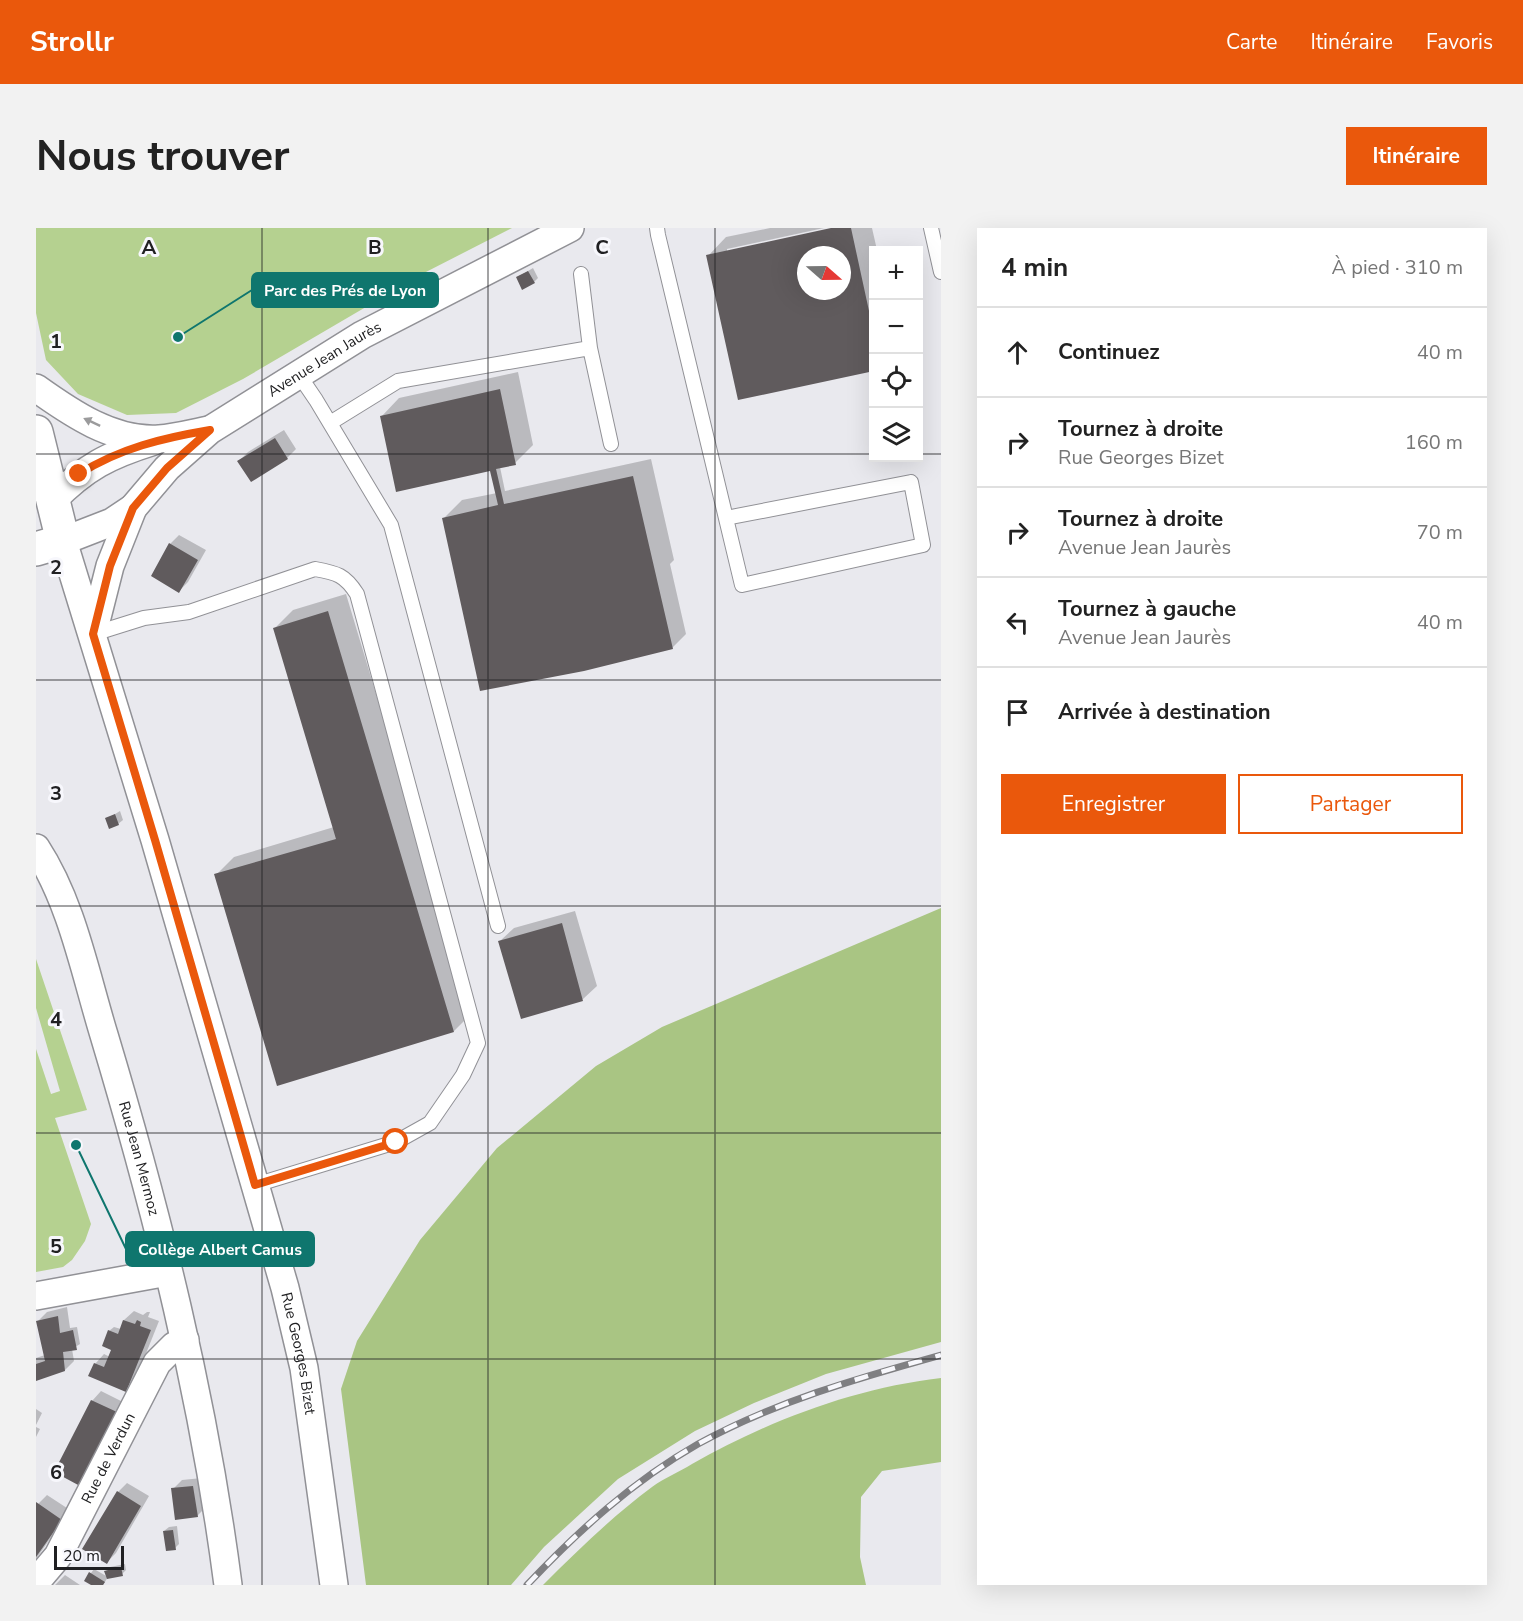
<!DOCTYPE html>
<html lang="fr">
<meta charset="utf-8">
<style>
:root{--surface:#fff;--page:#f2f2f2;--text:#222;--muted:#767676;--line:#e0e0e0;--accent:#ea580c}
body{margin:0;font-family:"Nunito Sans",sans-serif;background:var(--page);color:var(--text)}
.controls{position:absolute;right:18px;top:18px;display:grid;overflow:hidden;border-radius:0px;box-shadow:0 6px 24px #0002}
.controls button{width:54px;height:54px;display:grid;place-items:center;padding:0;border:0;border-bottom:2px solid var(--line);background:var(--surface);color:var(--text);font:30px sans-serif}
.compass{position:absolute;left:761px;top:18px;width:54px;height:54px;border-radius:50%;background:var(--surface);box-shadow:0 6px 24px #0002;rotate:110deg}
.scale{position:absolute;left:18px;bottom:15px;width:70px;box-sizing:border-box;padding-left:6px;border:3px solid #202022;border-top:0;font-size:16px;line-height:21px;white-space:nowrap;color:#202022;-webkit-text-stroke:4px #f7f7fc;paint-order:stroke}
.stop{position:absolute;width:18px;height:18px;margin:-14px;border:4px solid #ea580c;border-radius:50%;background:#fff}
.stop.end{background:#ea580c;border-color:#fff;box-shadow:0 2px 6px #0008}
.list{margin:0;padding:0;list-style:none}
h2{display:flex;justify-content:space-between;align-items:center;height:78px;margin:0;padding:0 24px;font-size:26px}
h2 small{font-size:20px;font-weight:400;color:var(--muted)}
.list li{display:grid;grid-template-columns:39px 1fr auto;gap:18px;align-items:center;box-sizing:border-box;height:90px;padding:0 24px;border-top:2px solid var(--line)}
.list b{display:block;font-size:22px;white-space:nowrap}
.list p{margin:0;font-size:20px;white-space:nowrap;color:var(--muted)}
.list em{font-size:20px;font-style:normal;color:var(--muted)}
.actions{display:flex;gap:12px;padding:18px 24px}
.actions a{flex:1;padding:14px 0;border:2px solid var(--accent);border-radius:0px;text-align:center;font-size:21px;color:var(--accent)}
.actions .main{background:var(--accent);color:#fff}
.icon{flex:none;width:33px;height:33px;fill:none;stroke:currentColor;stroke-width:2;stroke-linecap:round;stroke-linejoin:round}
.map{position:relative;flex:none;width:905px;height:1357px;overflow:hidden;border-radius:0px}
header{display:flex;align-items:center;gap:36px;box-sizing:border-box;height:84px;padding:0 30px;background:var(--accent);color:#fff}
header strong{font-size:28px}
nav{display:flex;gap:33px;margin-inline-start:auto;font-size:21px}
.intro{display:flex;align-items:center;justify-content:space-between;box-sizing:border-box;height:144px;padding:0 36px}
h1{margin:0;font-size:42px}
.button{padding:15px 27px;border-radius:0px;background:var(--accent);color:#fff;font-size:21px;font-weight:700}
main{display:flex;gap:36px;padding:0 36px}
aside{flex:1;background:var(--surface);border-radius:0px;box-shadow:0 6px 24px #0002}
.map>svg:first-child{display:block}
.green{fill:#b5d190}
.forest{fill:#a9c583}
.shadow{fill:#0003;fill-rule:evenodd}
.building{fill:#605b5d;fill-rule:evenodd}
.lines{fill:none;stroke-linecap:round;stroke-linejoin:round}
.lane-casing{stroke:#919196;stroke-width:16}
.street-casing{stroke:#919196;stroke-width:30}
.secondary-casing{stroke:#919196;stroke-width:36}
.lane{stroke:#fff;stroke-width:14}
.street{stroke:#fff;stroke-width:27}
.secondary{stroke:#fff;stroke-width:33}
.rail-casing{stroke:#7f7f82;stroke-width:7}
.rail{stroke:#f7f7fc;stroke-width:4.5;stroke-dasharray:14;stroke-linecap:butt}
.oneway{fill:#9b9b9c}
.route{stroke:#ea580c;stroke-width:8}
.grid{fill:none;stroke:#202022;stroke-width:1.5;stroke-opacity:0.55}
.labels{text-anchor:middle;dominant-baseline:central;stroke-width:6;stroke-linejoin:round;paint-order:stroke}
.street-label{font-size:15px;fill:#202022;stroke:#f7f7fc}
.grid-label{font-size:20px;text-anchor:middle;font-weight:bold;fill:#202022;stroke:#f7f7fc;stroke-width:6;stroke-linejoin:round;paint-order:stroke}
.leader{fill:none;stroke:#0f766e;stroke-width:2}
.callout-dot{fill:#0f766e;stroke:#f7f7fc;stroke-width:2}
.callout{fill:#0f766e;stroke:#0f766e;stroke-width:2}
.callout-label{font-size:16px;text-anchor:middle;font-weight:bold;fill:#fff}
</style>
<header>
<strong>Strollr</strong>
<nav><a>Carte</a><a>Itinéraire</a><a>Favoris</a></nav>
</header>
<div class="intro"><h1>Nous trouver</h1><a class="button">Itinéraire</a></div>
<main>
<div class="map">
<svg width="905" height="1357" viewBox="0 0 905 1357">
<rect width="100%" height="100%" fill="#e9e9ee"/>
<path class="green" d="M 0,0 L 476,0 L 388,45 L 207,151 L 140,185 L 91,187 L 42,166 L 10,132 L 0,85 Z
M 0,731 L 51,882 L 19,890 L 55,996 L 49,1013 L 36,1032 L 27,1039 L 0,1044 L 0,821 L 15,866 L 24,863 L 0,780 Z"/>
<path class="forest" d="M 905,680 L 905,1114 L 790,1146 L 718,1175 L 659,1203 L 582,1251 L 508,1319 L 475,1357 L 330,1357 L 305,1161 L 321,1113 L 384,1012 L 461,920 L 560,838 L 626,799 Z
M 905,1150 L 905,1234 L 846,1243 L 825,1269 L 824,1329 L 830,1357 L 507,1357 C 542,1322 577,1288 616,1259 C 628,1250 643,1244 656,1236 C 732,1193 818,1160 905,1150 Z"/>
<path class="shadow" d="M 734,0 L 788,0 L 691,21 L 691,24 L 803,0 L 836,0 L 841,22 L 838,22 L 838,142 L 672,28 L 690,9 ZM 770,27 L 806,27 L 806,63 L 770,63 Z
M 497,40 L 502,50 L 498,54 L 482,49 Z
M 482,144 L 497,217 L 479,235 L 464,239 L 469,263 L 615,231 L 638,332 L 634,336 L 650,406 L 636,420 L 408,290 L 426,272 L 461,265 L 455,243 L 345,189 L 363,170 Z
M 248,202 L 260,221 L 251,230 L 203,233 L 212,224 Z
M 143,307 L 170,322 L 152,354 L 143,363 L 134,316 Z
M 310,366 L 436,785 L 418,803 L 180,647 L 198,629 L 298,599 L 239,400 L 257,382 Z
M 84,583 L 87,592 L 82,596 L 71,591 Z
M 539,683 L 561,758 L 547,771 L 486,789 L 464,713 L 478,700 Z
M 31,1079 L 34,1100 L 41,1099 L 44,1116 L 36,1121 L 38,1133 L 29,1142 L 0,1151 L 0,1130 L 9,1127 L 2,1093 L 11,1084 Z
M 98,1083 L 107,1087 L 111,1084 L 114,1084 L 112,1089 L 123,1093 L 99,1153 L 89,1162 L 59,1136 L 68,1126 L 74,1129 L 77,1121 L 73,1103 L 78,1099 L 85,1101 L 88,1092 Z
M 65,1163 L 89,1175 L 44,1256 L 20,1244 L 56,1173 Z
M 0,1181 L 6,1185 L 0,1197 Z
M 0,1199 L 4,1201 L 0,1209 Z
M 166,1250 L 170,1279 L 161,1288 L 137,1261 L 146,1252 Z
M 91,1255 L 113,1268 L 80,1325 L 71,1334 L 82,1264 Z
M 11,1267 L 34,1282 L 0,1331 L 0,1278 Z
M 141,1298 L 143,1316 L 139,1320 L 128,1303 L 133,1299 Z
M 89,1336 L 90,1342 L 86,1346 L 72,1349 L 67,1357 L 58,1357 L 50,1352 L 58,1341 L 72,1349 L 70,1343 L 74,1339 Z
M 29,1347 L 44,1357 L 19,1357 Z"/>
<path class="building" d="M 795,0 L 815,0 L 838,106 L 838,143 L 702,172 L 670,27 ZM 770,27 L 806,27 L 806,63 L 770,63 Z
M 492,43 L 499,55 L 486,62 L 480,49 Z
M 464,161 L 480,237 L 460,241 L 468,276 L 597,248 L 637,421 L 548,443 L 444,463 L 406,290 L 462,277 L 454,243 L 360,264 L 344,188 Z
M 239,210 L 252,231 L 215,254 L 201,233 Z
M 133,315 L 162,332 L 143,365 L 115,348 Z
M 292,383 L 418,804 L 241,858 L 178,646 L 300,611 L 237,400 Z
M 79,586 L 83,597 L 73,601 L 69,590 Z
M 526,695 L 547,773 L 485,791 L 462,713 Z
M 22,1088 L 24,1105 L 37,1102 L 41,1122 L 27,1124 L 29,1143 L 0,1153 L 0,1136 L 9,1133 L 0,1093 Z
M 87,1092 L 99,1096 L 101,1092 L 105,1094 L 104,1098 L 115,1102 L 90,1164 L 52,1148 L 58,1135 L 68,1139 L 75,1122 L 66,1118 L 72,1102 L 82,1106 Z
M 55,1172 L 81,1184 L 44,1258 L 18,1244 Z
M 157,1258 L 162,1289 L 139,1292 L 135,1260 Z
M 81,1263 L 105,1278 L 71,1336 L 46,1321 Z
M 0,1274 L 26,1292 L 0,1329 Z
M 137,1302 L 140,1322 L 130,1323 L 127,1303 Z
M 85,1339 L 87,1348 L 71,1351 L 68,1343 Z
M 53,1344 L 69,1354 L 67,1357 L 55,1357 L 48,1353 Z"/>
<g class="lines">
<g class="lane-casing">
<path id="lane" d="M 621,0 L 622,7 L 706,357 L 887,317 L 875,254 L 690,290
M 895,0 L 905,44
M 545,46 L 554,120
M 263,147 L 280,172 L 355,297 L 462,698
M 294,195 L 362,153 L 554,120 L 575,216
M 57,406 L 108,390 L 153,384 L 279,341 C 301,345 309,347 321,366 L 442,815 L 427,847 L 394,895 L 360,914 L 219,957"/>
</g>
<g class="street-casing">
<g id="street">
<path d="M 0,160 C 35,185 77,214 123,211 C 139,210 157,205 173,202"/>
<path d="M 16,273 C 49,239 73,227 118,213"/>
<path id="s1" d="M 97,280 L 76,294 L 27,313 L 119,612 L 249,1060 L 268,1140 L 298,1357"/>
<path id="s2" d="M 57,405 L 74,338 L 97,280 L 131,240 L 174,202 L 326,107 L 534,0"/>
<path id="s3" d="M 0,620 C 36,675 49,745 68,807 C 122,987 168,1171 192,1357"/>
<path d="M 0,1068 L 132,1044"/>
<path id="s4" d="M 0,1354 L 22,1328 L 121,1135 L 138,1118 L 149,1112"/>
</g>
</g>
<g class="secondary-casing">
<path id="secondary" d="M 0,204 L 27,313 L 0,321"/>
</g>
<use href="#lane" class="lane"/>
<use href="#street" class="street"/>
<use href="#secondary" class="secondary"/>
<g class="rail-casing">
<path id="rail" d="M 491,1357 C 542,1303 597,1253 662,1216 C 738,1174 822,1150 905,1127"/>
</g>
<use href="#rail" class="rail"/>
</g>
<defs><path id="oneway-solid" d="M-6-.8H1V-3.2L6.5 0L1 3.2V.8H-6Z" transform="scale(1.5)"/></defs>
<use class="oneway" href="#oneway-solid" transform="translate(56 194) rotate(-155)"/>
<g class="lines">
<path class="route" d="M 43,246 C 84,220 127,210 174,202 L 131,240 L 97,280 L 74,338 L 57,406 L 119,612 L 219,957 L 360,914"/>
</g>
<path class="grid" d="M 226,0 L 226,1357M 452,0 L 452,1357M 679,0 L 679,1357M 0,226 L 838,226M 882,226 L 905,226M 0,452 L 905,452M 0,678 L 905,678M 0,905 L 905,905M 0,1131 L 905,1131"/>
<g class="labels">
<g class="street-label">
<text stroke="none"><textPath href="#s2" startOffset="376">Avenue Jean Jaurès</textPath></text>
<text stroke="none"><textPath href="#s3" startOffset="328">Rue Jean Mermoz</textPath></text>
<text stroke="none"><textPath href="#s1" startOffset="924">Rue Georges Bizet</textPath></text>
<text stroke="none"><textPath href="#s4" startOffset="144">Rue de Verdun</textPath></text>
</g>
</g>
<g class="grid-label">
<text x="113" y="26">A</text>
<text x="339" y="26">B</text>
<text x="566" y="26">C</text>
<text x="20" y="120">1</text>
<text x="20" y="346">2</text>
<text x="20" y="572">3</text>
<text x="20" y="798">4</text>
<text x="20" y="1025">5</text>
<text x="20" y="1251">6</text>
</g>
<path class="leader" d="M142 109L216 62M40 917L90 1021"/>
<g class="callout-dot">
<circle cx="142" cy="109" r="6"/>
<circle cx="40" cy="917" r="6"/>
</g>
<g class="callout">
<rect x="216" y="45" width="186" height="34" rx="6"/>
<rect x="90" y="1004" width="188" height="34" rx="6"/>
</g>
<g class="callout-label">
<text x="309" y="68">Parc des Prés de Lyon</text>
<text x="184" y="1027">Collège Albert Camus</text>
</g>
</svg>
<div class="controls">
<button>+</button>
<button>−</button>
<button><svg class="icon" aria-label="locate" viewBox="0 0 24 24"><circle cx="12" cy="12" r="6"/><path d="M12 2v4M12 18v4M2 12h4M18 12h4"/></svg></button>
<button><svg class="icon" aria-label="layers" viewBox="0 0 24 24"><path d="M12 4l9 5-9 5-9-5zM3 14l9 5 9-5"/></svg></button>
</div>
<svg class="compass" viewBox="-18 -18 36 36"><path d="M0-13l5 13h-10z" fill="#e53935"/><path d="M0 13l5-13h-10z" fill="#767676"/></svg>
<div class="scale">20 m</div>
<div class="stop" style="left:360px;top:914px"></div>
<div class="stop end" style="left:43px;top:246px"></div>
</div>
<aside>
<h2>4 min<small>À pied · 310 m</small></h2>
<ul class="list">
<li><svg class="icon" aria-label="ahead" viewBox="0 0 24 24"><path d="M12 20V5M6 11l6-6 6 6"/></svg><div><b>Continuez</b></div><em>40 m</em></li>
<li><svg class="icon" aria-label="right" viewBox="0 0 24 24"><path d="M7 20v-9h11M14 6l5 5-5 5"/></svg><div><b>Tournez à droite</b><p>Rue Georges Bizet</p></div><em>160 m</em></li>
<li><svg class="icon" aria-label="right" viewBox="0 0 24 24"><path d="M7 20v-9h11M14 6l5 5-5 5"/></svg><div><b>Tournez à droite</b><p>Avenue Jean Jaurès</p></div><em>70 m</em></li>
<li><svg class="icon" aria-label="left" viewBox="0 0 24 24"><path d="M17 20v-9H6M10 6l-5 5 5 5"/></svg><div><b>Tournez à gauche</b><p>Avenue Jean Jaurès</p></div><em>40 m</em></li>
<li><svg class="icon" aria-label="arrive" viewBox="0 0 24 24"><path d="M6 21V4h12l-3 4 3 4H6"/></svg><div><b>Arrivée à destination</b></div></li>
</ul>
<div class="actions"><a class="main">Enregistrer</a><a>Partager</a></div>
</aside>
</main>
